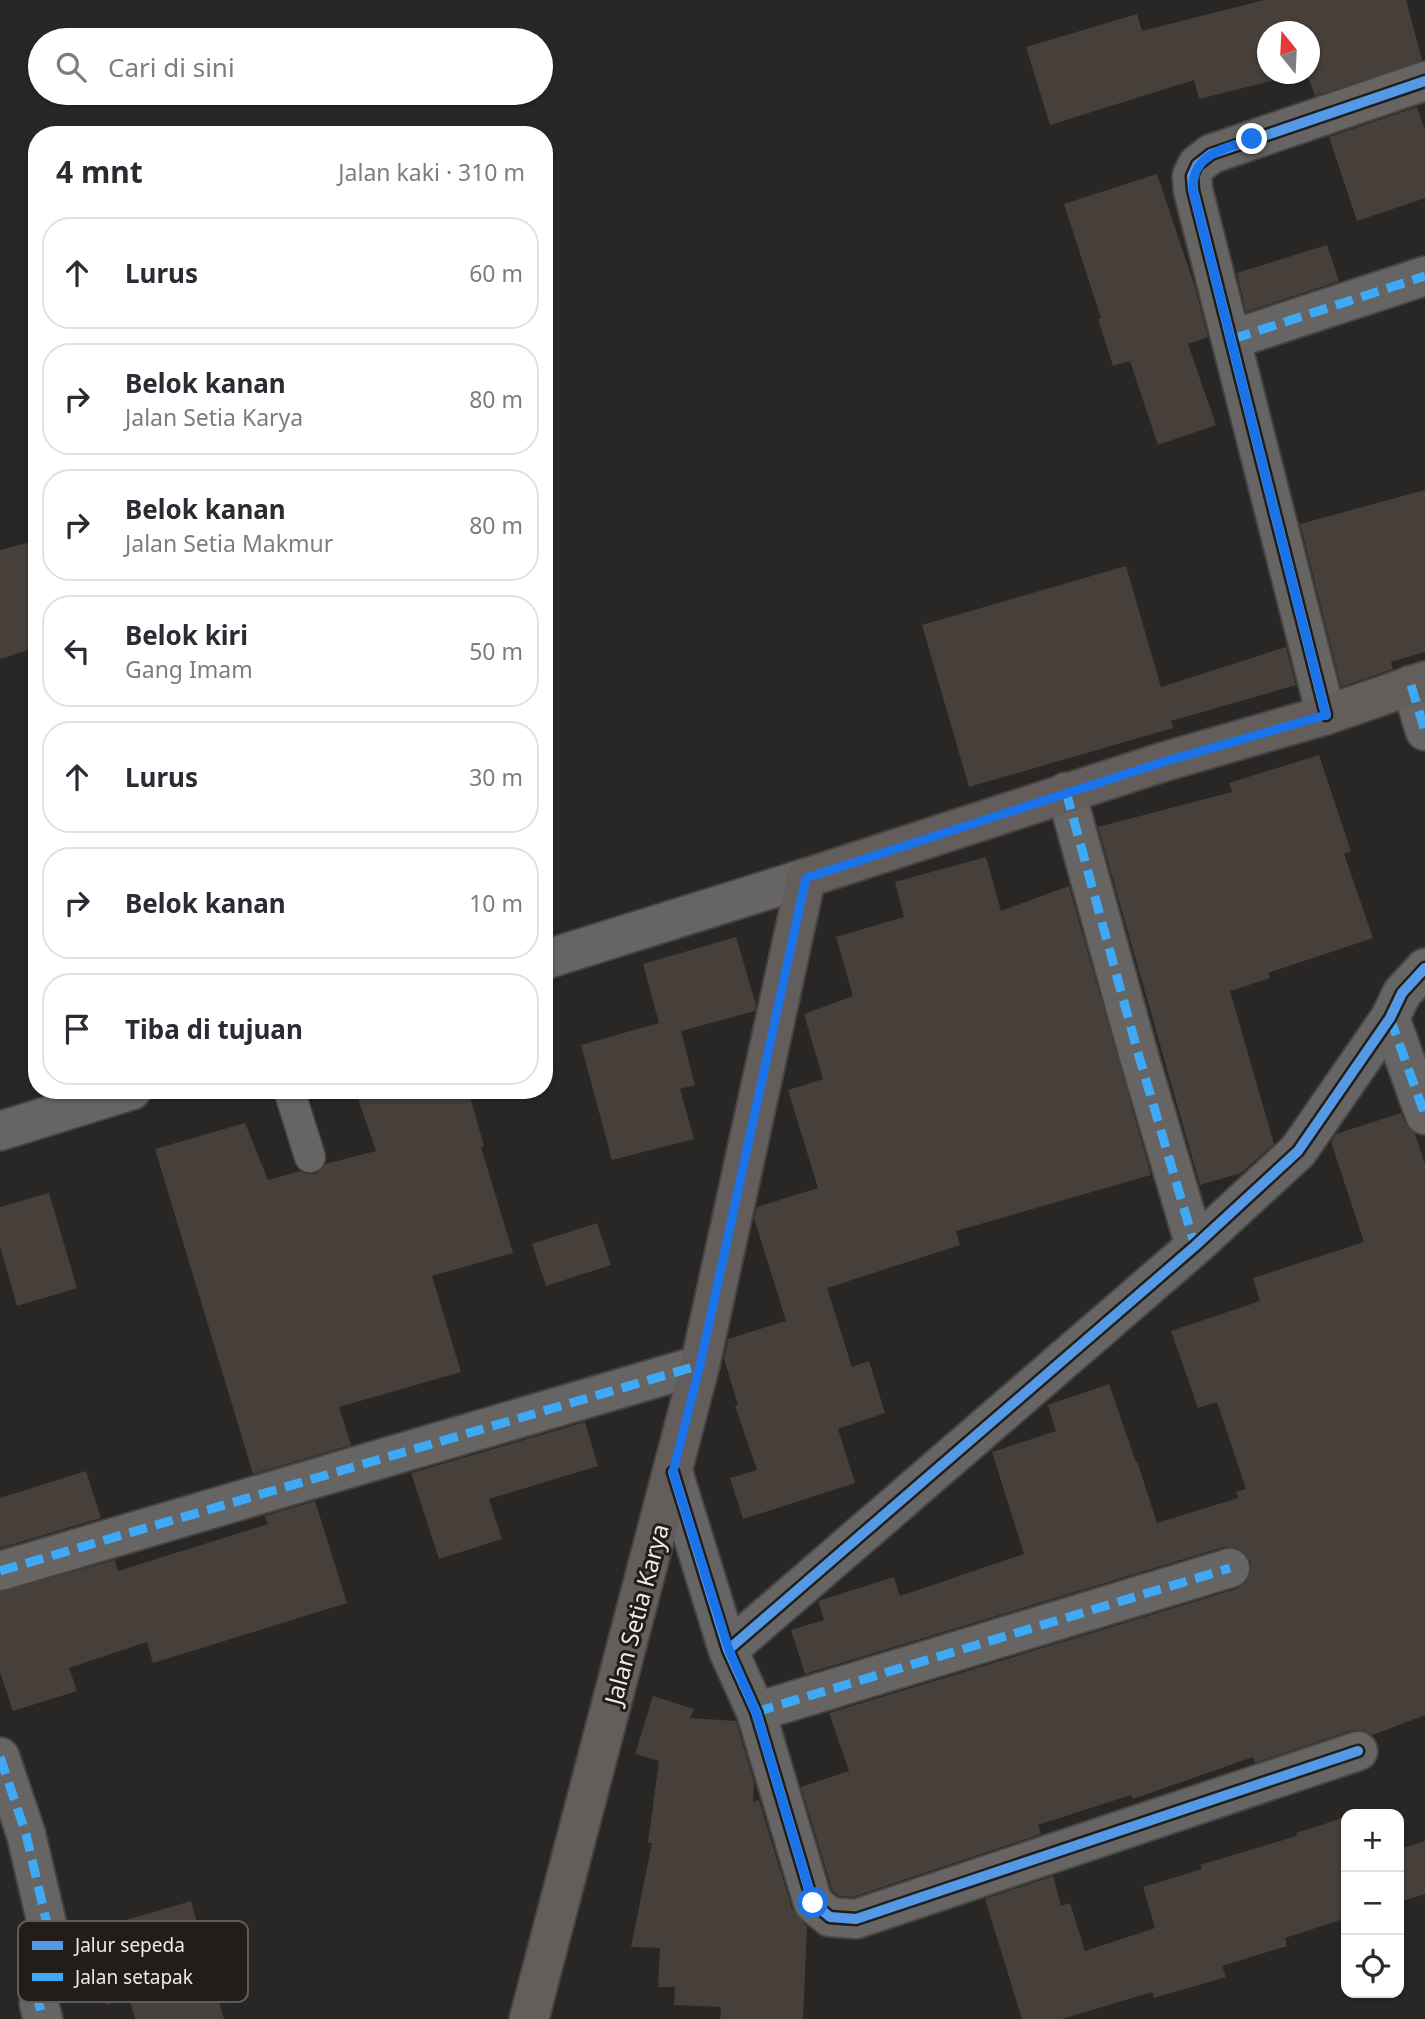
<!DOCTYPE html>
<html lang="id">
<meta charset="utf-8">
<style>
:root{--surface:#fff;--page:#f2f2f3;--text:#2b2b33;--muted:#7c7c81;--line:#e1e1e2}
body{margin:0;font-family:"Noto Sans",sans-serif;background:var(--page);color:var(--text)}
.controls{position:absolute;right:21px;bottom:21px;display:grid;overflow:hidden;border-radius:14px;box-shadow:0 2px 5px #0004}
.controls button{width:63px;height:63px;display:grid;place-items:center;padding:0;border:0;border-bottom:2px solid var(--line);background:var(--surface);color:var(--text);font:35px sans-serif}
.compass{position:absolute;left:1257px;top:21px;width:63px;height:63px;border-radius:50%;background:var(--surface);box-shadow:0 2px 5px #0004;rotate:342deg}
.stop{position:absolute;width:21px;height:21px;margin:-16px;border:5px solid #1a73e8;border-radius:50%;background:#fff}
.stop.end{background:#1a73e8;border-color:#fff;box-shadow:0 2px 7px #0008}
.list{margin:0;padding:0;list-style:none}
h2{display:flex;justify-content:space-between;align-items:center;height:91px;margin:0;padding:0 28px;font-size:30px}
h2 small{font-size:23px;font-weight:400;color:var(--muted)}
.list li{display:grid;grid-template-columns:46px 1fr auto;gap:21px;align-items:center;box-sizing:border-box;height:112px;margin:0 14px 14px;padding:0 14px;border:2px solid var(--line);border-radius:28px}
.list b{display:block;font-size:26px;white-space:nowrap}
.list p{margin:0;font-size:23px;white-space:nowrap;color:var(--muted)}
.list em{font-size:23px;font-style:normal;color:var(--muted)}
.icon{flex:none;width:38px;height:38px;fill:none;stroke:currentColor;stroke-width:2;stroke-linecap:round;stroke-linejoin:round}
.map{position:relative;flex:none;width:1425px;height:2019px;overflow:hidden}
.search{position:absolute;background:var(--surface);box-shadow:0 2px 5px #0004;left:28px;top:28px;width:525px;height:77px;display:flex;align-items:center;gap:18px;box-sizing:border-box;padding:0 24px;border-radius:38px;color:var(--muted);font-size:26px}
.panel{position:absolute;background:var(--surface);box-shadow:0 2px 5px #0004;left:28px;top:126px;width:525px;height:973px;border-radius:28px}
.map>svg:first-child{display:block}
.building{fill:#463f3a}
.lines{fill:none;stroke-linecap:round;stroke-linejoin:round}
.lane-casing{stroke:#464443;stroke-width:33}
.street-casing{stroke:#464443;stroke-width:42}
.secondary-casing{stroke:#464443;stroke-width:42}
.lane{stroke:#676564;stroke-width:30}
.street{stroke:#676564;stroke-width:38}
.secondary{stroke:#635e5b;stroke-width:38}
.quiet{stroke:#3fa9f5;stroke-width:9;stroke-dasharray:18 9;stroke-linecap:butt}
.cycleway-casing{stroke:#211d1a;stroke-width:15}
.cycleway{stroke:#5399e6;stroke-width:10}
.route{stroke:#1a73e8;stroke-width:9}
.labels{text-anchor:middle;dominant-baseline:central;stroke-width:6;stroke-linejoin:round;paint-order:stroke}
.street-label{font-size:24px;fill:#edebe9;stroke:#211d1a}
.key{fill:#211d1a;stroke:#5e5b58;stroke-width:2}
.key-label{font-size:19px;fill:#edebe9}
</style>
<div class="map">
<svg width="1425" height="2019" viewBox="0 0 1425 2019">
<rect width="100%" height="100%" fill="#292725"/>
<path class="building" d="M 1264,0 L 1406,0 L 1422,60 L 1315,96 L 1307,74 L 1310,74 L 1310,32 L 1268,32 L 1268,74 L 1299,74 L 1199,99 L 1194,80 L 1050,125 L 1026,47 L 1137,14 L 1142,31 Z
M 1417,107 L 1425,130 L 1425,198 L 1357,221 L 1329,137 Z
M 1157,174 L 1195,287 L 1208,337 L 1188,344 L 1216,425 L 1158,445 L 1130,361 L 1113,366 L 1098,319 L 1101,318 L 1064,204 Z
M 1327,245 L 1339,281 L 1246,312 L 1237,273 Z
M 1425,490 L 1425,652 L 1391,662 L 1393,669 L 1341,687 L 1300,524 Z
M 31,542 L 37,564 L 37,647 L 0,659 L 0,550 Z
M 1126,566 L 1161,687 L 1286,647 L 1296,685 L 1171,721 L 1173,728 L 969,787 L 922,625 Z
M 1319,755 L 1351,851 L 1344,854 L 1373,938 L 1268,973 L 1270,978 L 1230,991 L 1274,1144 L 1241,1173 L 1200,1185 L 1098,827 L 1232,792 L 1229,783 Z
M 986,857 L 1001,911 L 1069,886 L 1151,1175 L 956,1231 L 960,1245 L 827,1288 L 852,1367 L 869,1361 L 885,1413 L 838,1429 L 855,1483 L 743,1519 L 730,1478 L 757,1470 L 735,1406 L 738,1405 L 724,1359 L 728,1339 L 786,1321 L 754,1218 L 757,1207 L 818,1188 L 788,1090 L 823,1079 L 804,1014 L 853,996 L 836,937 L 904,917 L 895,882 Z
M 736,937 L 756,1005 L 755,1011 L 681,1031 L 695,1085 L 680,1089 L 694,1139 L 612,1160 L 581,1045 L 659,1023 L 643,964 Z
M 355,1090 L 468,1090 L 484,1146 L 481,1147 L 513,1253 L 432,1276 L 461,1372 L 339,1407 L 351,1445 L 253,1474 L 155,1149 L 245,1123 L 268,1180 L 300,1171 L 307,1174 L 315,1174 L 322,1169 L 325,1164 L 376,1151 Z
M 1401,1113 L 1405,1123 L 1415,1134 L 1425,1164 L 1425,1715 L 1373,1735 L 1363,1730 L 1352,1730 L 1255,1763 L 1253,1757 L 1133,1799 L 1131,1795 L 1038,1825 L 1041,1834 L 853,1897 L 839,1896 L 832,1890 L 801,1787 L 849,1771 L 829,1713 L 1236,1589 L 1246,1582 L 1251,1572 L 1251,1562 L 1244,1552 L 1234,1547 L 1224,1547 L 805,1674 L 791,1630 L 824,1620 L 818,1601 L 894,1577 L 900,1596 L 1024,1554 L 992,1452 L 1056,1431 L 1048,1405 L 1109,1384 L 1136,1462 L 1137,1461 L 1157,1523 L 1238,1498 L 1236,1492 L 1246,1489 L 1217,1402 L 1198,1408 L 1171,1331 L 1260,1301 L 1253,1278 L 1364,1242 L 1331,1142 L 1336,1134 Z
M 49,1193 L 77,1288 L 17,1306 L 0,1246 L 0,1207 Z
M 597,1223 L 611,1265 L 546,1286 L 532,1244 Z
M 585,1422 L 598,1466 L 489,1499 L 502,1539 L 439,1559 L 411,1473 Z
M 86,1471 L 101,1518 L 0,1548 L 0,1498 Z
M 315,1501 L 347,1603 L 153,1663 L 147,1642 L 69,1668 L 77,1691 L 13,1711 L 0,1672 L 0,1592 L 115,1560 L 118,1571 L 268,1524 L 265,1516 Z
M 653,1696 L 694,1709 L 690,1718 L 736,1721 L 754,1782 L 753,1802 L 759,1800 L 792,1909 L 807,1927 L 803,2019 L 720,2019 L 721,2007 L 674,2005 L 675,1987 L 658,1987 L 660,1948 L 631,1947 L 652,1843 L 648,1843 L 659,1761 L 635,1754 Z
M 1343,1818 L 1346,1828 L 1346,1918 L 1285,1938 L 1287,1946 L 1222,1966 L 1226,1977 L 1154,1998 L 1152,1992 L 1062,2019 L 1022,2019 L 985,1899 L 1053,1876 L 1061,1906 L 1070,1903 L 1085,1951 L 1155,1928 L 1143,1887 L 1202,1869 L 1200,1865 L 1297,1836 L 1296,1833 Z
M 1425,1841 L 1425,1894 L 1399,1902 L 1399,1849 Z
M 191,1901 L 224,2019 L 135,2019 L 129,1998 L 106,2005 L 92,1957 L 116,1950 L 109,1925 Z"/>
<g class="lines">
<g class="lane-casing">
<path id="lane" d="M 289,1090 L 310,1157"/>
</g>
<g class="street-casing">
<path id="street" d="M 1233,339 L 1425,276
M 1411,685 L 1425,731
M 1326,715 L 1193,190 L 1192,176 L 1197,165 L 1211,154 L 1425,81
M 1066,792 L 1138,1053 L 1195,1246
M 544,960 L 806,878
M 1390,1018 L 1425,1115
M 0,1131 L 132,1090
M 673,1472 L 728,1650 L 756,1712 L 813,1903 L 830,1917 L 856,1919 L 1358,1751
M 0,1571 L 700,1365
M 728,1650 L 1195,1246 L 1298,1151 L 1390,1018 L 1402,993 L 1425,968
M 756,1712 L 1230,1568
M 0,1757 L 26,1834 L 47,1924 L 46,1968 L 39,2004 L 43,2019"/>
</g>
<g class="secondary-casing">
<path id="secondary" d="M 529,2019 L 700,1365 L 806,878 L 1163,762 L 1326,715 L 1425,681"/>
</g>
<use href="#lane" class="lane"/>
<use href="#street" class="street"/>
<use href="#secondary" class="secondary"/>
<path class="quiet" d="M 1233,339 L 1425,276
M 1411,685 L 1425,731
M 1066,792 L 1138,1053 L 1195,1246
M 1390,1018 L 1425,1115
M 0,1571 L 700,1365
M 756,1712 L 1230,1568
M 0,1757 L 26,1834 L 47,1924 L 46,1968 L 39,2004 L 43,2019"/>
<g class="cycleway-casing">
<path id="cycleway" d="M 1326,715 L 1193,190 L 1192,176 L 1197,165 L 1211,154 L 1425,81
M 673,1472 L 728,1650 L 756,1712 L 813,1903 L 830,1917 L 856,1919 L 1358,1751
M 728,1650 L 1195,1246 L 1298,1151 L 1390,1018 L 1402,993 L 1425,968"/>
</g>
<use href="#cycleway" class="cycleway"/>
</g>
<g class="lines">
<path class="route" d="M 813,1903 L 756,1712 L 729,1650 L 673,1472 L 700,1365 L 806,878 L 1163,762 L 1326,715 L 1193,190 C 1191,154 1224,149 1252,139"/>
</g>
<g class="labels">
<g class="street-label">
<text transform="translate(636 1614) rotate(-75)">Jalan Setia Karya</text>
</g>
</g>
<rect x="18" y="1921" width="230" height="81" rx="10" class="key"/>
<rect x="32" y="1941" width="31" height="9" fill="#5399e6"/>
<rect x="32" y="1973" width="31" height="8" fill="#3fa9f5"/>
<g class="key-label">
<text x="75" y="1952">Jalur sepeda</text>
<text x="75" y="1984">Jalan setapak</text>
</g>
</svg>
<div class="controls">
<button>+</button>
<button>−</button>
<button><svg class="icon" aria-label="locate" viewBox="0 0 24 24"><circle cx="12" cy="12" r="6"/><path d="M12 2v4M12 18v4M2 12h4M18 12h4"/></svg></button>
</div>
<svg class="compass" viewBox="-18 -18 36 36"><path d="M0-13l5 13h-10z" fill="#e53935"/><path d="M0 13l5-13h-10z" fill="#7c7c81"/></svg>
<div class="stop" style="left:813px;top:1903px"></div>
<div class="stop end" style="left:1252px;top:139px"></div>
<div class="search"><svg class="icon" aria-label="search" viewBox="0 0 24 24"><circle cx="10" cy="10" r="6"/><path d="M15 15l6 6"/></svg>Cari di sini</div>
<section class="panel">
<h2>4 mnt<small>Jalan kaki · 310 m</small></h2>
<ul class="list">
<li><svg class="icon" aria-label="ahead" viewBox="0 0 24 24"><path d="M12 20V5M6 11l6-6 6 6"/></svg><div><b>Lurus</b></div><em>60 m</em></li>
<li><svg class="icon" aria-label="right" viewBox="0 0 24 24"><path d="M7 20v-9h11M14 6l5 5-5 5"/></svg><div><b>Belok kanan</b><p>Jalan Setia Karya</p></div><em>80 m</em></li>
<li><svg class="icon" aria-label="right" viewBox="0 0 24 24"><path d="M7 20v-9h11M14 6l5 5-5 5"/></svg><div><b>Belok kanan</b><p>Jalan Setia Makmur</p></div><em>80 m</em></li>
<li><svg class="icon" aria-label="left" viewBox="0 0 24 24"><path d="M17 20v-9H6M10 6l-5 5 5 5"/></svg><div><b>Belok kiri</b><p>Gang Imam</p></div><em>50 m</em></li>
<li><svg class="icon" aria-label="ahead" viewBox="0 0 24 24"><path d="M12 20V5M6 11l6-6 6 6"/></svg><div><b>Lurus</b></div><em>30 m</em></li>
<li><svg class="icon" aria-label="right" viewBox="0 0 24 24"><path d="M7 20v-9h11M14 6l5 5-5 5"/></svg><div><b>Belok kanan</b></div><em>10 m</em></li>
<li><svg class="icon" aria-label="arrive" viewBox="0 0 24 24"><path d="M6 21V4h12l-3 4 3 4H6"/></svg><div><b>Tiba di tujuan</b></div></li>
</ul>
</section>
</div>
